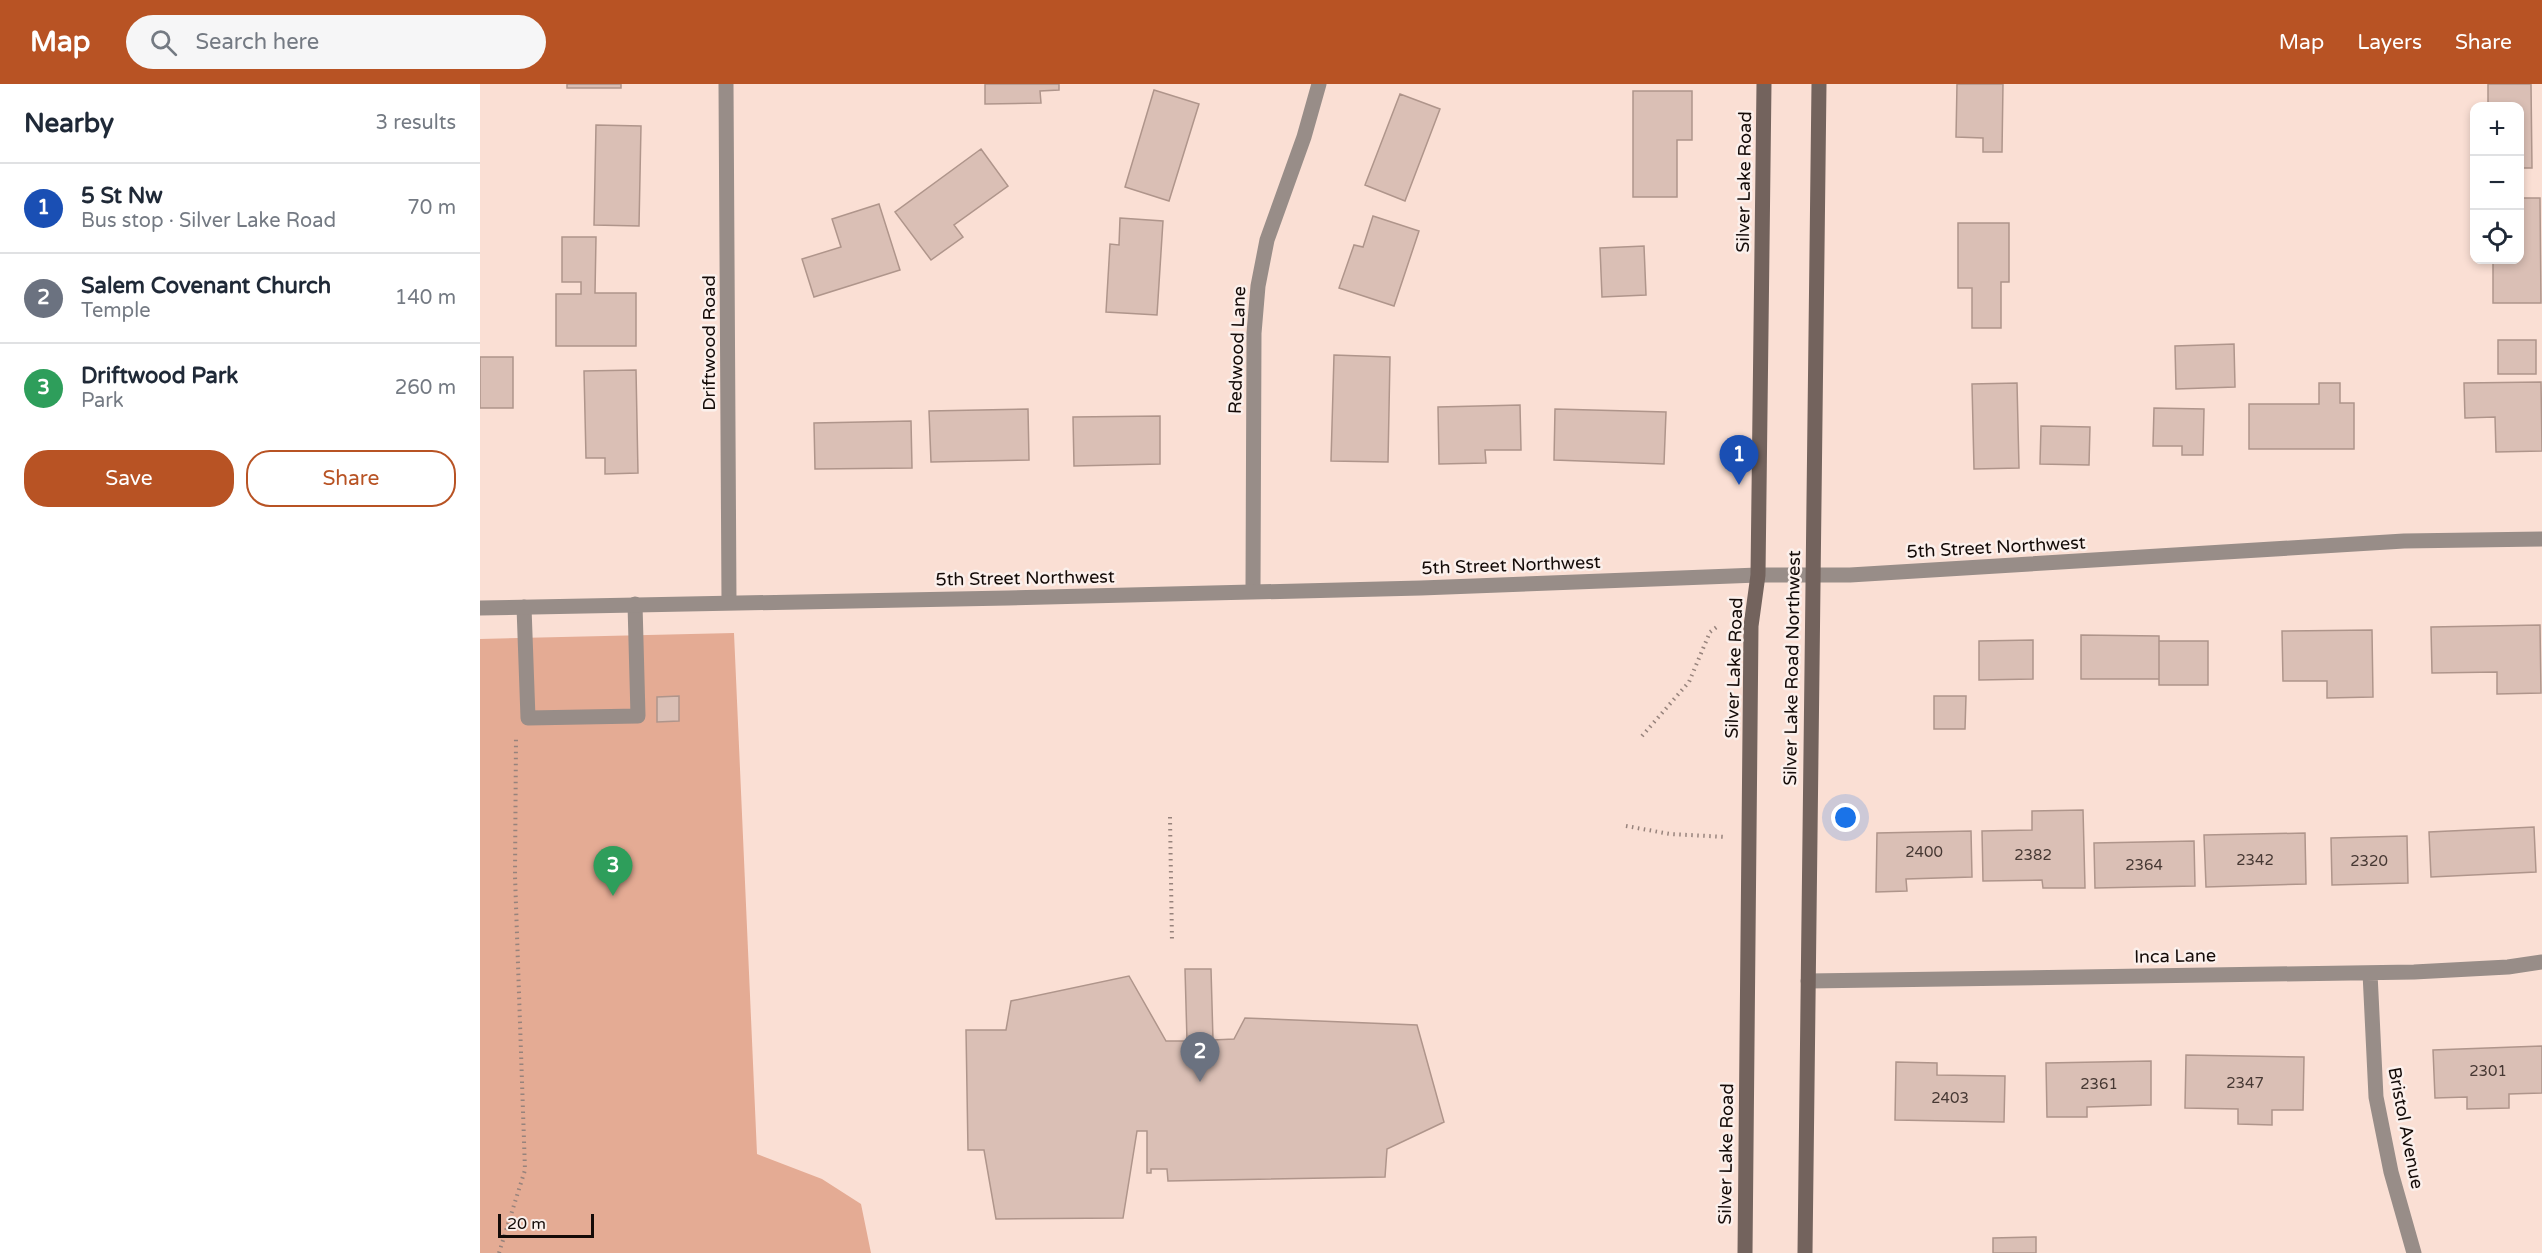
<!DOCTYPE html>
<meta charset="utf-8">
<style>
:root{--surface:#fff;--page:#f6f6f7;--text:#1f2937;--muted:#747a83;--line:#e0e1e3;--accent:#b85324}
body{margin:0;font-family:"Varela Round",sans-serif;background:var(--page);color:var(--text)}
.controls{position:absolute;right:18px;top:18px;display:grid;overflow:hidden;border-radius:12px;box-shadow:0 3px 9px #0003}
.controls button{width:54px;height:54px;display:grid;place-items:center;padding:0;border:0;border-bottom:2px solid var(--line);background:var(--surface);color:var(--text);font:30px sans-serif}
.scale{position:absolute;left:18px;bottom:15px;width:96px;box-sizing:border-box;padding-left:6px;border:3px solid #140b08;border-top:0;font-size:16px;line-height:21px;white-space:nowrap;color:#140b08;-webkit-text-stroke:4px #fbf0ec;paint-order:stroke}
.you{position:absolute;left:1366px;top:734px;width:21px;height:21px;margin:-15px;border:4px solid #fff;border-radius:50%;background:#1a73e8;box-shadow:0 0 0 9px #1a73e833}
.badge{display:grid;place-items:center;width:39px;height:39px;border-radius:50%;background:var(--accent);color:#fff;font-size:20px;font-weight:700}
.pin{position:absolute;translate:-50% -50px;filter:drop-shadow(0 2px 3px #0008)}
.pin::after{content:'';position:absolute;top:32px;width:21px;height:18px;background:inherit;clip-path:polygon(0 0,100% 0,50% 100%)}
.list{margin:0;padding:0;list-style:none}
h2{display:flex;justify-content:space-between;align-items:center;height:78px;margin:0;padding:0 24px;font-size:26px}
h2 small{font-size:20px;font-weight:400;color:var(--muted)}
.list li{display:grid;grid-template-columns:39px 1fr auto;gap:18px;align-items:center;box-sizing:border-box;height:90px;padding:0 24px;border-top:2px solid var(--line)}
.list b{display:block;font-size:22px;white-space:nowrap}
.list p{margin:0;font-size:20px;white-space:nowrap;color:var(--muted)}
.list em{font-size:20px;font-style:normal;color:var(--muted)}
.actions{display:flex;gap:12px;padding:18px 24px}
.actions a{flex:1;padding:14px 0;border:2px solid var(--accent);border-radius:24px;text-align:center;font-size:21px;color:var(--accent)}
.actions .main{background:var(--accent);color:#fff}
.icon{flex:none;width:33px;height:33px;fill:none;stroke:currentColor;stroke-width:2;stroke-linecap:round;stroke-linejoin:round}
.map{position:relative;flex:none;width:2062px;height:1169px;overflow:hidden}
header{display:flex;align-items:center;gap:36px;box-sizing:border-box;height:84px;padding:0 30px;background:var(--accent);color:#fff}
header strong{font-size:28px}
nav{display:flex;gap:33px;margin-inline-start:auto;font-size:21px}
.search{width:420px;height:54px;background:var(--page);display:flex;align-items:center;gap:15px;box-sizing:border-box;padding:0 21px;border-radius:33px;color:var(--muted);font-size:22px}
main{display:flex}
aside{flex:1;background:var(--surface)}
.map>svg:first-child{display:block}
.green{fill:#e4ab94}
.building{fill:#dabfb5;stroke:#af958b;stroke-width:1.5}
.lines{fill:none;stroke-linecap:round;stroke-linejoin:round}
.path{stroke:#97837c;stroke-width:4;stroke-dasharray:1.5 4.5;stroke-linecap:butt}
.service{stroke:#988d88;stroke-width:15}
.minor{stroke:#988d88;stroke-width:15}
.tertiary{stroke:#988d88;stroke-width:15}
.secondary{stroke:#73635d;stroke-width:15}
.labels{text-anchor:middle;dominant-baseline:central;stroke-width:5;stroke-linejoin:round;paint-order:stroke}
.number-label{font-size:15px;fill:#463833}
.street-label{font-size:18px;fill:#140b08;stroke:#fbf0ec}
</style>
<header>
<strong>Map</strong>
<div class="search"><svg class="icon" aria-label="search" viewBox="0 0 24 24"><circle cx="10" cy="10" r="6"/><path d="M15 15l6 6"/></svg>Search here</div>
<nav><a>Map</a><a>Layers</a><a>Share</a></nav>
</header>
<main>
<aside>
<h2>Nearby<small>3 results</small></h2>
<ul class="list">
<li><span class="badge" style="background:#1a4fb4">1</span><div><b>5 St Nw</b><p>Bus stop · Silver Lake Road</p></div><em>70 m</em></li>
<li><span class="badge" style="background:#6b7280">2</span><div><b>Salem Covenant Church</b><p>Temple</p></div><em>140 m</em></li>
<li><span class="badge" style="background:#2e9e5b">3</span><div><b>Driftwood Park</b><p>Park</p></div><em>260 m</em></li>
</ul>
<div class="actions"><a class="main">Save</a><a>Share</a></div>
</aside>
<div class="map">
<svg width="2062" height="1169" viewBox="0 0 2062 1169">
<rect width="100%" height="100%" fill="#fadfd4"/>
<path class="green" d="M 254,549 L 277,1070 L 342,1095 L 381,1120 L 391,1169 L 0,1169 L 0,555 Z"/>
<path class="building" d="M 87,0 L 141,0 L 141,4 L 87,4 Z
M 505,0 L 579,0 L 579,6 L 560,7 L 561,19 L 505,20 Z
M 1477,0 L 1523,0 L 1522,68 L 1503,68 L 1503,54 L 1476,53 Z
M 2008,0 L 2051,0 L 2052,84 L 2040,84 L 2040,22 L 2008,22 Z
M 674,6 L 719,20 L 689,117 L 645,103 Z
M 1153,7 L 1212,7 L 1212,56 L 1197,56 L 1197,113 L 1153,113 Z
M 920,10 L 960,25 L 925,117 L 885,101 Z
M 116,41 L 161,42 L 159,142 L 114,141 Z
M 501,65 L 528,102 L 474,141 L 483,153 L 451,176 L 415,128 Z
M 2040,114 L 2060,114 L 2061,219 L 2013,219 L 2013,176 L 2040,176 Z
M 399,120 L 420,186 L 334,213 L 322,175 L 361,163 L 352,135 Z
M 893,132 L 939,147 L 914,222 L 859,204 L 874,161 L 883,163 Z
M 640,134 L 683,137 L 677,231 L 626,228 L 630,160 L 639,161 Z
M 1478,139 L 1529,139 L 1529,198 L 1521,198 L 1521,244 L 1492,244 L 1492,204 L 1478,204 Z
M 82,153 L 116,153 L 115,209 L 156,209 L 156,262 L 76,262 L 76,210 L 101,210 L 101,198 L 82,198 Z
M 1164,162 L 1166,211 L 1122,213 L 1120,164 Z
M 2018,256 L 2056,256 L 2056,290 L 2018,290 Z
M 1754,260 L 1755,303 L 1696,305 L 1695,262 Z
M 854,271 L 910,273 L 908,378 L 851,377 Z
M 0,273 L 33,273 L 33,324 L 0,324 Z
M 156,286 L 158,389 L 125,390 L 125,374 L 106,374 L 104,287 Z
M 2061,298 L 2062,367 L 2016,368 L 2015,333 L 1985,334 L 1984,299 Z
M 1537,299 L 1539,384 L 1494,385 L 1492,300 Z
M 1839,299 L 1860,299 L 1860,319 L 1874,319 L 1874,365 L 1769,365 L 1769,320 L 1839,320 Z
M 1040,321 L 1041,366 L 1005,366 L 1006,379 L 959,380 L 958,323 Z
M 1674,324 L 1724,325 L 1723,371 L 1702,371 L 1702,362 L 1673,362 Z
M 548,325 L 549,376 L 451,378 L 449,327 Z
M 1075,325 L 1186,328 L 1184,380 L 1074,376 Z
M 680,332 L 680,380 L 594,382 L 593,333 Z
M 431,337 L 432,384 L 335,385 L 334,339 Z
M 1561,342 L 1610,343 L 1609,381 L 1560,380 Z
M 2060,541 L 2061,609 L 2017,610 L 2017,588 L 1952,589 L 1951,543 Z
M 1892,546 L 1893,613 L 1847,614 L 1847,597 L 1803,597 L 1802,547 Z
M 1601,551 L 1679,552 L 1679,595 L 1601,595 Z
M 1553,556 L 1553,595 L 1499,596 L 1499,557 Z
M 1679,557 L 1728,557 L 1728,601 L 1679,601 Z
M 199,612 L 199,637 L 177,638 L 177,613 Z
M 1454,612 L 1486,612 L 1485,645 L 1454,645 Z
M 1603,726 L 1605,804 L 1563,804 L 1562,796 L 1503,797 L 1502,747 L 1552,746 L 1552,727 Z
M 2054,743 L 2056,788 L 1951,793 L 1949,748 Z
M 1491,747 L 1492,793 L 1426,795 L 1427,807 L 1396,808 L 1397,749 Z
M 1825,749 L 1826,800 L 1726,803 L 1724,751 Z
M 1927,752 L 1928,799 L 1852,801 L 1851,754 Z
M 1714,757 L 1715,802 L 1615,804 L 1614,759 Z
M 705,885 L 731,885 L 733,956 L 754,955 L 765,934 L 937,941 L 964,1038 L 907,1065 L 905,1093 L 688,1097 L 687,1085 L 671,1085 L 671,1089 L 667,1089 L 667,1047 L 657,1047 L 643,1134 L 516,1135 L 504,1066 L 488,1066 L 486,946 L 526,946 L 531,917 L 649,892 L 686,957 L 707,957 Z
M 2062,962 L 2062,1009 L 2029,1010 L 2029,1024 L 1987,1025 L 1987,1013 L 1955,1014 L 1953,966 Z
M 1706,971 L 1824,973 L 1823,1026 L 1792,1026 L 1792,1041 L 1758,1040 L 1758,1025 L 1705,1024 Z
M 1671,977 L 1671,1021 L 1607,1023 L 1607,1033 L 1567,1033 L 1566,979 Z
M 1416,978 L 1457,979 L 1457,991 L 1525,992 L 1524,1038 L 1415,1036 Z
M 1556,1153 L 1556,1169 L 1513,1169 L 1513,1154 Z"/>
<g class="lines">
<path class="path" d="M 1162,652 L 1209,598 L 1230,548 L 1238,542
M 690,733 L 692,858
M 1146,742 L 1190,750 L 1247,753
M 19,1169 L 45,1086 L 35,792 L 36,652"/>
<path class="service" d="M 44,523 L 48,634 L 158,632 L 155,520"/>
<path class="minor" d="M 246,0 L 249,518
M 773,506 L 774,249 L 778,202 L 787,156 L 824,53 L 839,0
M 1890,889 L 1896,1013 L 1911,1088 L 1934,1169
M 1328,897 L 1934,888 L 2028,883 L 2062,878"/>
<path class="tertiary" d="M 0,524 L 528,514 L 941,504 L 1278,491 L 1370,491 L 1924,457 L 2062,455"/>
<path class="secondary" d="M 1265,1169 L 1271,542 L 1278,491 L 1284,0
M 1325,1169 L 1339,0"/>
</g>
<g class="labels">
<g class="number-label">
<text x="1444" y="768">2400</text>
<text x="1553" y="771">2382</text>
<text x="1775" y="776">2342</text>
<text x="1889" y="777">2320</text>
<text x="1664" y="781">2364</text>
<text x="2008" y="987">2301</text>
<text x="1765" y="999">2347</text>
<text x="1619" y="1000">2361</text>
<text x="1470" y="1014">2403</text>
</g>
<g class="street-label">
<text transform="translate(1264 98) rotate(-89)">Silver Lake Road</text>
<text transform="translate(229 259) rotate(-90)">Driftwood Road</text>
<text transform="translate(757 266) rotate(-88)">Redwood Lane</text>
<text transform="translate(1516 463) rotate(-3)">5th Street Northwest</text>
<text transform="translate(1031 481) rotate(-2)">5th Street Northwest</text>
<text transform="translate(545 494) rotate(-1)">5th Street Northwest</text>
<text transform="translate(1254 584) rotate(-88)">Silver Lake Road</text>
<text transform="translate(1312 584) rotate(-89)">Silver Lake Road Northwest</text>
<text transform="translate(1695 872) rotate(-1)">Inca Lane</text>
<text transform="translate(1926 1044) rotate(79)">Bristol Avenue</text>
<text transform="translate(1246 1070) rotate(-89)">Silver Lake Road</text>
</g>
</g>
</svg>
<div class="controls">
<button>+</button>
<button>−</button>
<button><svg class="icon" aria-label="locate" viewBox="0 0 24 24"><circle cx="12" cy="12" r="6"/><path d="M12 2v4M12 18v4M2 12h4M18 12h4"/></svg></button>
</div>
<div class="scale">20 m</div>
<div class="you"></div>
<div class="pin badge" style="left:1259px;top:401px;background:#1a4fb4">1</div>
<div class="pin badge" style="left:720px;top:998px;background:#6b7280">2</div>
<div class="pin badge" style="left:133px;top:812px;background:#2e9e5b">3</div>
</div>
</main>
